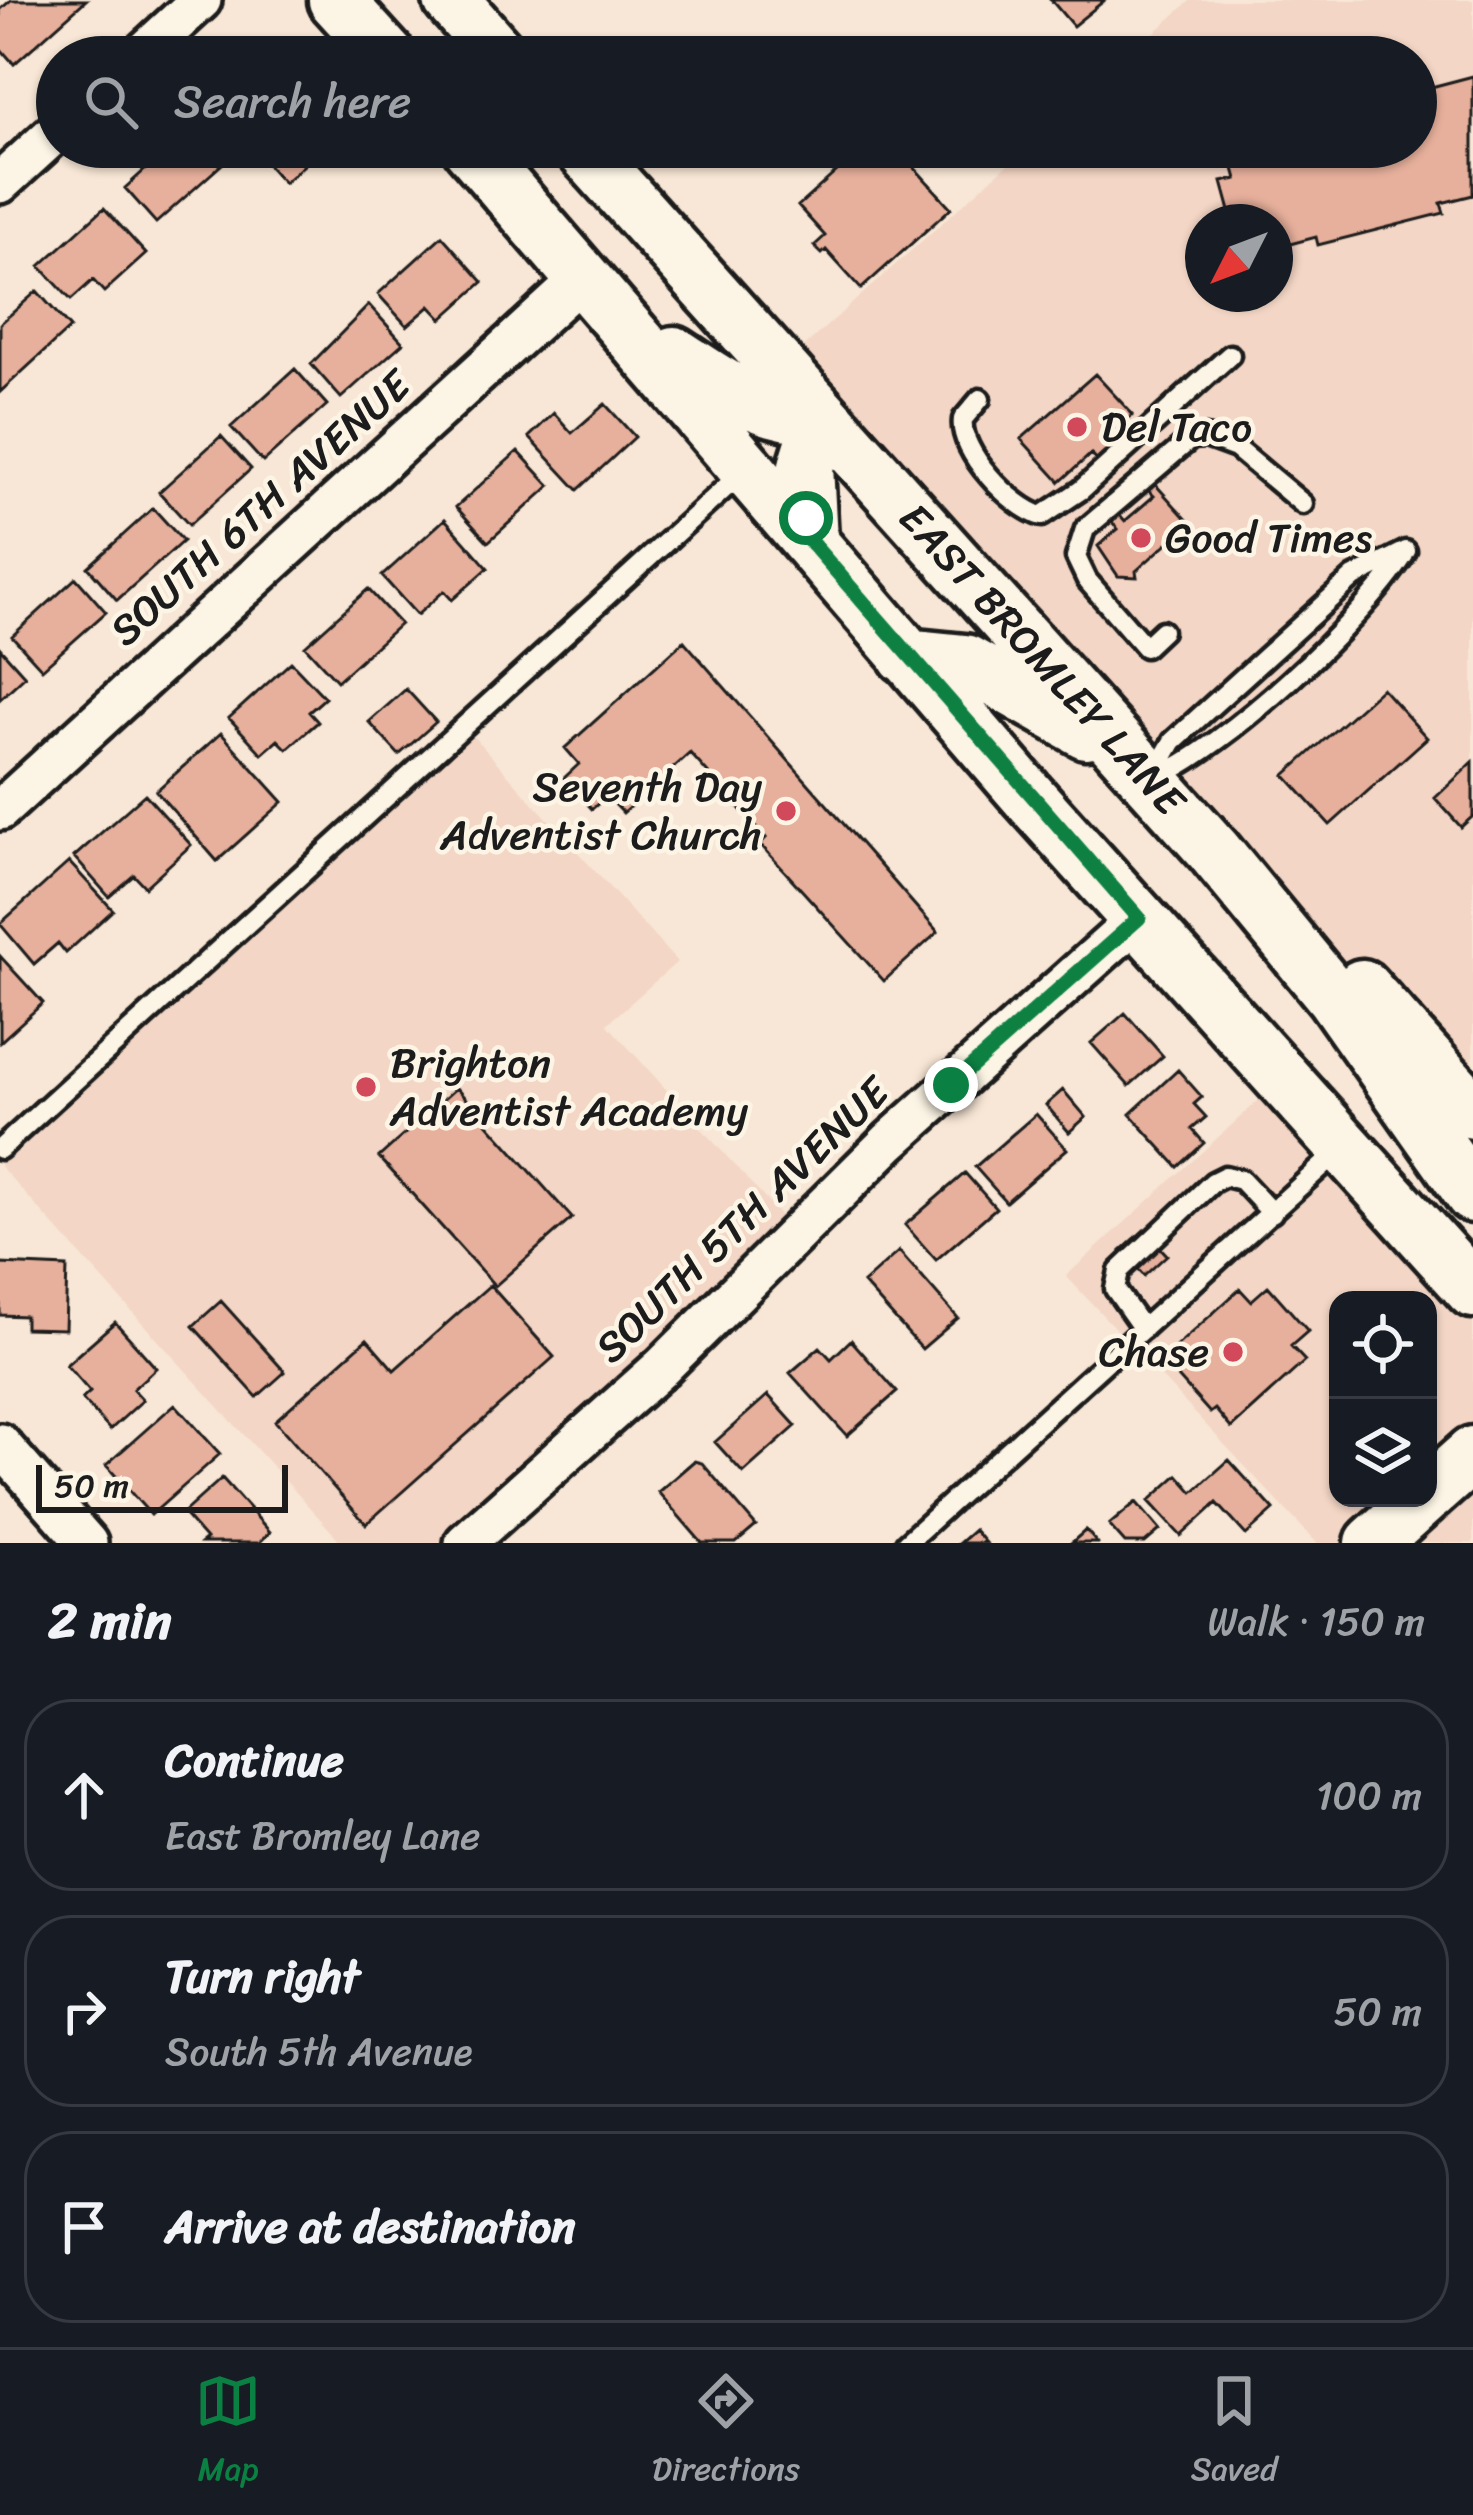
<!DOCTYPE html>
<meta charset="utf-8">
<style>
:root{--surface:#171b24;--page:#242831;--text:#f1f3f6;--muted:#9ea1a6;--line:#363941;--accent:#0b8043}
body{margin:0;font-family:Sriracha,sans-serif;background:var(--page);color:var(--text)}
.controls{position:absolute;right:36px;bottom:36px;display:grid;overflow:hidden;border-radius:24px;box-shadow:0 3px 9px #0004}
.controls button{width:108px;height:108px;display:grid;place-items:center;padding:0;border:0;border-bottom:3px solid var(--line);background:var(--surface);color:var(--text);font:60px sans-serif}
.compass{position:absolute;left:1185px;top:204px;width:108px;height:108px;border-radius:50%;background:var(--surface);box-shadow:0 3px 9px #0004;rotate:228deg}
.scale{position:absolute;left:36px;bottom:30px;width:252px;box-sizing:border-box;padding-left:12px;border:6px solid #1c1c1c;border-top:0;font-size:33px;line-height:42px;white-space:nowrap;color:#1c1c1c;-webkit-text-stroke:9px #fcf5e5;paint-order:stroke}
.stop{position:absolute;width:36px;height:36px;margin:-27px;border:9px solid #0b8043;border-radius:50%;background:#fff}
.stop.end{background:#0b8043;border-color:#fff;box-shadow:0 3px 12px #0008}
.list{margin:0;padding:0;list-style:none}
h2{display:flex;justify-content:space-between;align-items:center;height:156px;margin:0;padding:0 48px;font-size:51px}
h2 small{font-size:39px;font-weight:400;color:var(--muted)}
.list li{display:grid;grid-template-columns:78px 1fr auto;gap:36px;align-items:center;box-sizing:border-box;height:192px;margin:0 24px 24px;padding:0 24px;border:3px solid var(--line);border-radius:48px}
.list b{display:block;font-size:45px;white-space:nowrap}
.list p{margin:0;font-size:39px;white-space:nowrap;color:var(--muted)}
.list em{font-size:39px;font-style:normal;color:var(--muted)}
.icon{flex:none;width:66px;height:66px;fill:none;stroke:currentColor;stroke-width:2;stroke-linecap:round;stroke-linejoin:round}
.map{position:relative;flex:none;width:1473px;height:1543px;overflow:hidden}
.search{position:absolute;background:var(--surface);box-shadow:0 3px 9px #0004;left:36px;right:36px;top:36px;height:132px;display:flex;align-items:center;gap:30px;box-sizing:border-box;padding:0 42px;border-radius:66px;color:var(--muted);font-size:45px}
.sheet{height:804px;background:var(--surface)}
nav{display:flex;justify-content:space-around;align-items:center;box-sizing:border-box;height:168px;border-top:3px solid var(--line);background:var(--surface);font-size:33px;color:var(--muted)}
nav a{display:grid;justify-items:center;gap:6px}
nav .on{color:var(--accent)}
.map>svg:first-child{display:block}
.built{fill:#f3d6c5;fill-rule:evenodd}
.building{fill:#e7b09c;stroke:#1c1c1c;stroke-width:3}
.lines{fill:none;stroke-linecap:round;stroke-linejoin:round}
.lane-casing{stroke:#1c1c1c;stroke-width:27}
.street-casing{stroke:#1c1c1c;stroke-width:48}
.secondary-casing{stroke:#1c1c1c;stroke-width:63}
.lane{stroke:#fcf5e5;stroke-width:18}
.street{stroke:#fcf5e5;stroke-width:39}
.secondary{stroke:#fcf5e5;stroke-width:54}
.route{stroke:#0b8043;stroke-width:15}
.poi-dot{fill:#d1495b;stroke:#fcf5e5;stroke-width:4.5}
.labels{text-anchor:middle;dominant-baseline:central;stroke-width:9;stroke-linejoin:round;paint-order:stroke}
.poi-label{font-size:42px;fill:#1c1c1c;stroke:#fcf5e5;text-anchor:start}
.street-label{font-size:42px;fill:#1c1c1c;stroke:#fcf5e5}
</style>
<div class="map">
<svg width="1473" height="1543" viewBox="0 0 1473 1543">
<rect width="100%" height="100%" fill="#f8e7d6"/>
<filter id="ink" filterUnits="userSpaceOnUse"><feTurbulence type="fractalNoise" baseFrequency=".00833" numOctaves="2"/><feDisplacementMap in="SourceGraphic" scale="24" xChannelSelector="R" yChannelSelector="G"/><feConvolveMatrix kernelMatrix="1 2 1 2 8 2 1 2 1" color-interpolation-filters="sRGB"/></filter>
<g filter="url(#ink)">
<path class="built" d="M 1191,0 L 1473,0 L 1473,1205 L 782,366 L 1027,147 L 1416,147 L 1416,57 L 1127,57 ZM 1203,222 L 1275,222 L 1275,294 L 1203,294 Z
M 463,725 L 677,962 L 607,1024 L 796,1233 L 465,1543 L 342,1543 L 0,1166 L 0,1149 Z
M 1282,1079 L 1473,1290 L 1473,1543 L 1317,1543 L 1066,1276 ZM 1338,1300 L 1428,1300 L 1428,1498 L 1338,1498 Z"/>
<path class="building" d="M 11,0 L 86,0 L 14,64 L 0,48 L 0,10 Z
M 1051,0 L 1105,0 L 1073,26 Z
M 1473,76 L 1473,195 L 1441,203 L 1444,213 L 1318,245 L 1316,237 L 1275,248 L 1275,222 L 1233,222 L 1222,182 L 1237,179 L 1228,147 L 1416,147 L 1416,91 Z
M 170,147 L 221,147 L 230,157 L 156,223 L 125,188 Z
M 251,147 L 321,147 L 323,148 L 284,183 Z
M 864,147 L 913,147 L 921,156 L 912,165 L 951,208 L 861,289 L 826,250 L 822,254 L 814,246 L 825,236 L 798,206 Z
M 104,208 L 146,254 L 104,292 L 93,280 L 71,300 L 40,266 Z
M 442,236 L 483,282 L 442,319 L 430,306 L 407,326 L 378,294 Z
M 37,291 L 70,328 L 0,392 L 0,324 Z
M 369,305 L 403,343 L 341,398 L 311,364 Z
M 295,369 L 327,405 L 263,462 L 231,427 Z
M 1095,374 L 1133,415 L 1105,440 L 1115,452 L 1100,465 L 1091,454 L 1060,482 L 1021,439 Z
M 605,404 L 635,437 L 578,490 L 529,437 L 554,413 L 572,433 Z
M 221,436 L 251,469 L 189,525 L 159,492 Z
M 518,451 L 550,486 L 488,542 L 456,507 Z
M 1155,484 L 1190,523 L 1136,571 L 1137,577 L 1118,576 L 1098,546 L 1118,529 L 1111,521 L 1119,514 L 1125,521 L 1154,496 L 1148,490 Z
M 153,508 L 183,541 L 117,600 L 88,567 Z
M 445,519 L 488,568 L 452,600 L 444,591 L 417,615 L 382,576 Z
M 76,578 L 106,612 L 42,669 L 12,636 Z
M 368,589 L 400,624 L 337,681 L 305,646 Z
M 684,641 L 938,932 L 884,981 L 760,844 L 766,838 L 690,753 L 623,813 L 607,796 L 592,809 L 564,778 L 579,764 L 565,748 Z
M 0,648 L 25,676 L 0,699 Z
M 291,662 L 325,698 L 309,712 L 318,722 L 287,749 L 278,740 L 262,754 L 229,718 Z
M 1382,688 L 1427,738 L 1330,825 L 1285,775 Z
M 406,689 L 436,722 L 399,755 L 369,722 Z
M 221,733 L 283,802 L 217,861 L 156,791 Z
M 1473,762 L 1473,816 L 1461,827 L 1435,798 Z
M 145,794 L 191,845 L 145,887 L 134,875 L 109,897 L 74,857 Z
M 69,862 L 113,910 L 66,953 L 58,943 L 34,964 L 0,924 Z
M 0,956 L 43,1003 L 0,1042 Z
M 1125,1013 L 1163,1056 L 1129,1086 L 1091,1043 Z
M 1178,1070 L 1202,1097 L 1194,1104 L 1206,1117 L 1192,1129 L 1204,1143 L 1178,1167 L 1130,1114 Z
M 456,1088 L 572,1218 L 495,1286 L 379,1157 Z
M 1063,1090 L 1086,1117 L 1069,1132 L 1046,1105 Z
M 1036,1114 L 1067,1149 L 1006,1202 L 975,1167 Z
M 965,1173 L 996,1208 L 936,1260 L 905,1225 Z
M 1144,1230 L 1167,1255 L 1144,1276 L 1121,1251 Z
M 899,1251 L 958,1318 L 922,1349 L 863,1283 Z
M 0,1264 L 67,1267 L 65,1329 L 25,1328 L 25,1316 L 0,1315 Z
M 490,1285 L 554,1357 L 366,1524 L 275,1421 L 367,1339 L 394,1370 Z
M 1268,1286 L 1308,1331 L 1291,1346 L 1305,1361 L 1231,1428 L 1215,1409 L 1210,1413 L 1162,1359 L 1240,1289 L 1251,1301 Z
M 221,1301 L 285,1372 L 257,1397 L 193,1326 Z
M 115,1322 L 156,1368 L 133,1389 L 143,1400 L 110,1430 L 82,1399 L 90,1392 L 66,1365 Z
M 851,1340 L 897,1392 L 847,1436 L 790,1373 L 820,1347 L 831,1359 Z
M 768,1395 L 796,1426 L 743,1473 L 715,1442 Z
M 175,1404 L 220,1454 L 151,1515 L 106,1465 Z
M 1229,1460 L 1274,1510 L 1246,1535 L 1217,1503 L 1181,1536 L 1149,1501 L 1178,1475 L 1193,1492 Z
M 694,1461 L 702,1463 L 756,1526 L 736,1543 L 702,1543 L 658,1492 Z
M 222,1478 L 270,1532 L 259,1543 L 201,1543 L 206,1539 L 183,1513 Z
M 1136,1502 L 1160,1530 L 1145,1543 L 1125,1543 L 1109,1525 Z
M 974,1530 L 985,1543 L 959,1543 Z
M 1086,1530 L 1097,1543 L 1071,1543 Z"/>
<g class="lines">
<g class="lane-casing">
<path id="lane" d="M 980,399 L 963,419 C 958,451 1012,508 1042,516 L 1081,490 L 1230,355
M 1162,631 L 1145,647 L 1087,580 L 1076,557 L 1085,529 L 1192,438 L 1206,437 L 1236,448 L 1303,504
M 1153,776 L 1173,741 L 1354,577 L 1406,551
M 1155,778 C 1226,748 1362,621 1404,555
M 0,1149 L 745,470
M 1143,1329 L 1115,1289 L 1119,1271 L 1213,1182 L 1225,1176 L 1241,1180 L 1272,1213
M 906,1543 L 1340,1150"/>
</g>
<g class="street-casing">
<path id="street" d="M 139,57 L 201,0
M 0,183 L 57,131
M 0,810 L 585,276
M 0,1444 L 87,1543
M 465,1543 L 662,1367 L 889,1142 L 1139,918"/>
</g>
<g class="secondary-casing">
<path id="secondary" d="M 336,0 L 388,57
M 451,0 L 501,57
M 470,147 L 1028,796 L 1473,1290
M 581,147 L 1213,850 L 1333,996 L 1473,1195
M 674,354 C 720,384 764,419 822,415 L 806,466 L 810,540
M 906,656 L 965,662 L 1086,731
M 1362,987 L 1473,1111
M 1428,1494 L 1473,1454
M 1373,1543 L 1423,1498"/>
</g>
<use href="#lane" class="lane"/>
<use href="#street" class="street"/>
<use href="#secondary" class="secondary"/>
</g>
</g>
<g class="lines" filter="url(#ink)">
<path class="route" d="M 806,518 L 809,540 L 1139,918 L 951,1085"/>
</g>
<g class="poi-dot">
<circle cx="1077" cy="427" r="12"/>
<circle cx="1141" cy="538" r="12"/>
<circle cx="786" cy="811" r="12"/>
<circle cx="366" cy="1087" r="12"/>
<circle cx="1233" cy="1352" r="12"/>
</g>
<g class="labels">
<g class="poi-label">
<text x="1101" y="427">Del Taco</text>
<text x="1165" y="538">Good Times</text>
<text x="762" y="787" text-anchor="end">Seventh Day<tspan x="762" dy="48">Adventist Church</tspan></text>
<text x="390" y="1063">Brighton<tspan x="390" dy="48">Adventist Academy</tspan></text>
<text x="1209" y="1352" text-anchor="end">Chase</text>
</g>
<g class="street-label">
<text transform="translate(260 508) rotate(-42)">SOUTH 6TH AVENUE</text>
<text transform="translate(1042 659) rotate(48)">EAST BROMLEY LANE</text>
<text transform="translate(742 1220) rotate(-44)">SOUTH 5TH AVENUE</text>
</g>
</g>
</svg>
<div class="controls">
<button><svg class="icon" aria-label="locate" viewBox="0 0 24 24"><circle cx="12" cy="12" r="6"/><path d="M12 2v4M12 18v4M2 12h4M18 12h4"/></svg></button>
<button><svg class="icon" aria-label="layers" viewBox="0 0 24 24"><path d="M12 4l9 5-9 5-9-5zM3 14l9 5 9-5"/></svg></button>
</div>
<svg class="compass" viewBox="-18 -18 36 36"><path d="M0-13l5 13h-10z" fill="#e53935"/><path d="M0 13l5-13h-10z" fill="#9ea1a6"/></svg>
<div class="scale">50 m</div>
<div class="stop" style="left:806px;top:518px"></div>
<div class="stop end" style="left:951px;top:1085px"></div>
<div class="search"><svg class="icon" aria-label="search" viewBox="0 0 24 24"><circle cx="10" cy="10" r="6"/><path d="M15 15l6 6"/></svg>Search here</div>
</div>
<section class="sheet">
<h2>2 min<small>Walk · 150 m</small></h2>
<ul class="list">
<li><svg class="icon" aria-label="ahead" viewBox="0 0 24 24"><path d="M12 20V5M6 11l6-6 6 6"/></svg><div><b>Continue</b><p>East Bromley Lane</p></div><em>100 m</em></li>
<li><svg class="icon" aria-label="right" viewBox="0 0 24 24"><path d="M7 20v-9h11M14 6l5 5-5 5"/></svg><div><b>Turn right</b><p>South 5th Avenue</p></div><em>50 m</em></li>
<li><svg class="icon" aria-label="arrive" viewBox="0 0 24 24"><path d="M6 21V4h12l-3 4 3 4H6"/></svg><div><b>Arrive at destination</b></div></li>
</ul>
</section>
<nav>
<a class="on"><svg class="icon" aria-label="map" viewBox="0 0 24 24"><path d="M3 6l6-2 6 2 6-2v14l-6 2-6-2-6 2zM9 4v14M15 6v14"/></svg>Map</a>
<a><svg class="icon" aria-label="directions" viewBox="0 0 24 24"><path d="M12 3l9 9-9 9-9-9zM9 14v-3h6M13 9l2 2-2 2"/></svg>Directions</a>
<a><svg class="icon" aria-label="saved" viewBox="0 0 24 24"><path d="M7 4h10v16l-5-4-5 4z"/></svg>Saved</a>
</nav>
